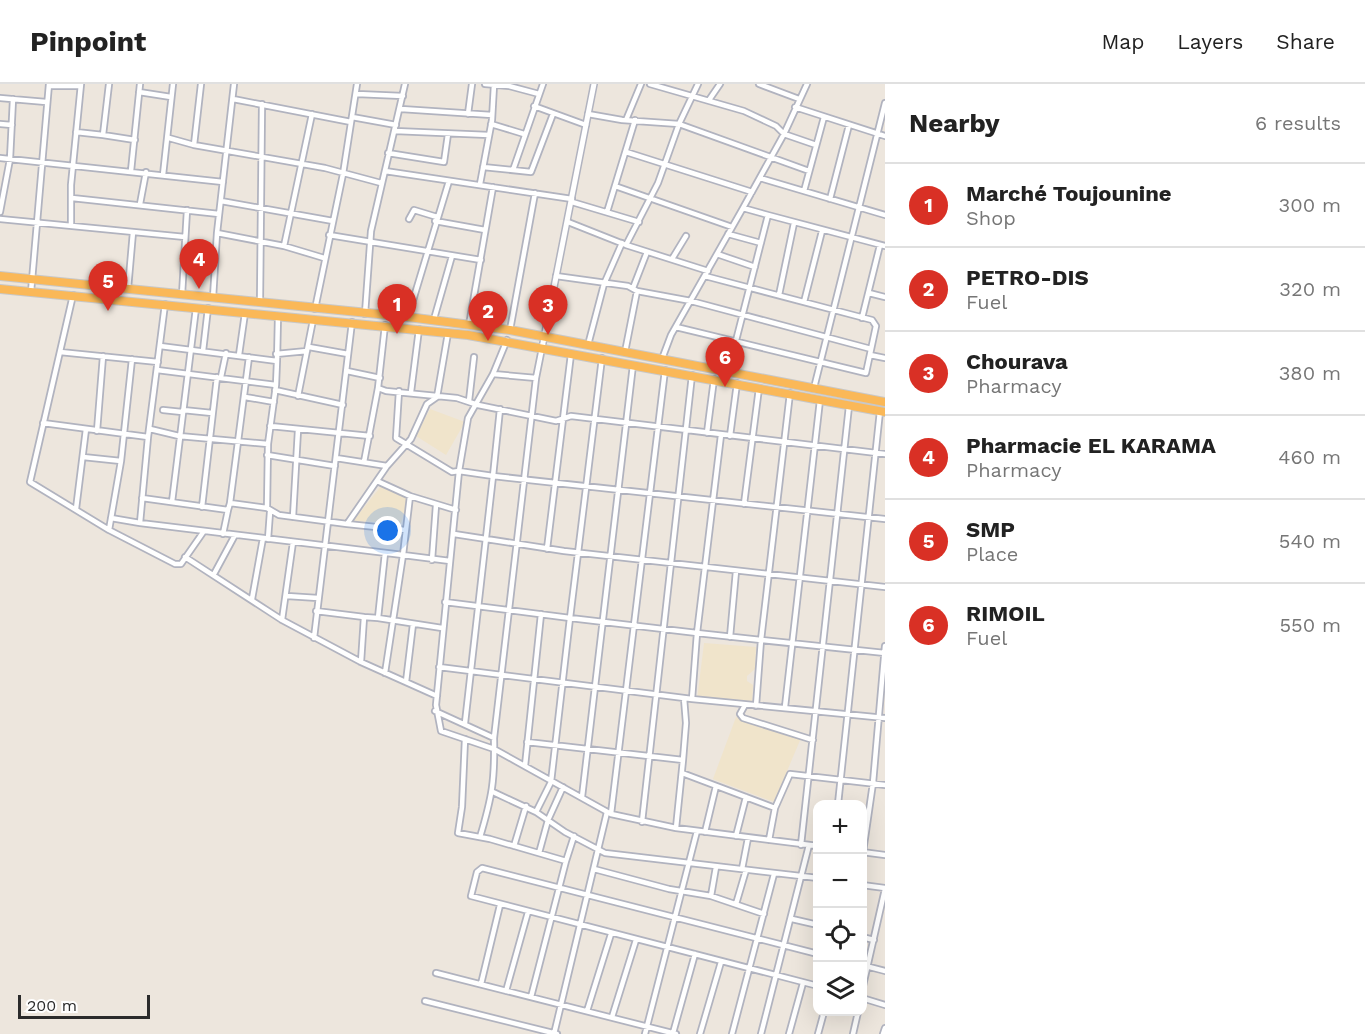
<!DOCTYPE html>
<meta charset="utf-8">
<style>
:root{--surface:#fff;--page:#f6f6f6;--text:#222;--muted:#767676;--line:#e0e0e0;--accent:#d93025}
body{margin:0;font-family:"Work Sans",sans-serif;background:var(--page);color:var(--text)}
.controls{position:absolute;right:18px;bottom:18px;display:grid;overflow:hidden;border-radius:12px;box-shadow:0 6px 24px #0002}
.controls button{width:54px;height:54px;display:grid;place-items:center;padding:0;border:0;border-bottom:2px solid var(--line);background:var(--surface);color:var(--text);font:30px sans-serif}
.scale{position:absolute;left:18px;bottom:15px;width:132px;box-sizing:border-box;padding-left:6px;border:3px solid #2b2b2b;border-top:0;font-size:16px;line-height:21px;white-space:nowrap;color:#2b2b2b;-webkit-text-stroke:4px #fff;paint-order:stroke}
.you{position:absolute;left:388px;top:447px;width:21px;height:21px;margin:-15px;border:4px solid #fff;border-radius:50%;background:#1a73e8;box-shadow:0 0 0 9px #1a73e833}
.badge{display:grid;place-items:center;width:39px;height:39px;border-radius:50%;background:var(--accent);color:#fff;font-size:20px;font-weight:700}
.pin{position:absolute;translate:-50% -50px;filter:drop-shadow(0 2px 3px #0008)}
.pin::after{content:'';position:absolute;top:32px;width:21px;height:18px;background:inherit;clip-path:polygon(0 0,100% 0,50% 100%)}
.list{margin:0;padding:0;list-style:none}
h2{display:flex;justify-content:space-between;align-items:center;height:78px;margin:0;padding:0 24px;font-size:26px}
h2 small{font-size:20px;font-weight:400;color:var(--muted)}
.list li{display:grid;grid-template-columns:39px 1fr auto;gap:18px;align-items:center;box-sizing:border-box;height:84px;padding:0 24px;border-top:2px solid var(--line)}
.list b{display:block;font-size:22px;white-space:nowrap}
.list p{margin:0;font-size:20px;white-space:nowrap;color:var(--muted)}
.list em{font-size:20px;font-style:normal;color:var(--muted)}
.icon{flex:none;width:33px;height:33px;fill:none;stroke:currentColor;stroke-width:2;stroke-linecap:round;stroke-linejoin:round}
.map{position:relative;flex:none;width:885px;height:950px;overflow:hidden}
header{display:flex;align-items:center;gap:36px;box-sizing:border-box;height:84px;padding:0 30px;background:var(--surface);border-bottom:2px solid var(--line)}
header strong{font-size:28px}
nav{display:flex;gap:33px;margin-inline-start:auto;font-size:21px}
main{display:flex}
aside{flex:1;background:var(--surface)}
.map>svg:first-child{display:block}
.education{fill:#f0e4cb}
.lines{fill:none;stroke-linecap:round;stroke-linejoin:round}
.minor-casing{stroke:#b1b3bf;stroke-width:8}
.tertiary-casing{stroke:#b1b3bf;stroke-width:8}
.trunk-casing{stroke:#c8c8c8;stroke-width:10}
.minor{stroke:#fff;stroke-width:4.5}
.tertiary{stroke:#fff;stroke-width:5}
.trunk{stroke:#fab858;stroke-width:8}
</style>
<header>
<strong>Pinpoint</strong>
<nav><a>Map</a><a>Layers</a><a>Share</a></nav>
</header>
<main>
<div class="map">
<svg width="885" height="950" viewBox="0 0 885 950">
<rect width="100%" height="100%" fill="#ede6dd"/>
<path class="education" d="M 430,325 L 465,338 L 446,371 L 416,352 Z
M 382,401 L 409,413 L 401,439 L 353,437 Z
M 704,559 L 756,563 L 755,585 L 747,592 L 747,597 L 753,601 L 752,621 L 697,616 Z
M 736,633 L 801,654 L 774,718 L 713,695 Z"/>
<g class="lines">
<g class="minor-casing">
<path id="minor" d="M 109,0 L 103,51 L 135,56
M 201,0 L 194,61 L 325,84 L 381,99
M 485,0 L 509,2 L 539,10
M 650,0 L 744,27 L 776,42 L 784,50 L 816,61
M 759,0 L 799,15
M 49,2 L 80,2
M 139,8 L 171,13
M 357,10 L 403,12
M 0,14 L 46,18
M 233,15 L 351,38
M 709,16 L 720,0
M 534,22 L 586,41
M 795,23 L 885,52
M 401,25 L 492,31
M 468,30 L 472,0
M 588,30 L 622,36 L 679,40 L 809,87
M 352,33 L 396,41
M 626,36 L 641,0
M 0,40 L 12,41
M 491,40 L 524,50
M 395,47 L 489,51
M 76,48 L 103,51
M 169,54 L 194,61
M 626,68 L 752,108
M 388,69 L 444,78 L 448,50
M 0,74 L 223,98
M 483,83 L 531,88 L 553,30
M 513,86 L 543,0
M 131,87 L 140,0
M 385,87 L 572,115
M 163,91 L 173,0
M 760,94 L 885,131
M 480,100 L 492,36 L 494,1
M 615,102 L 732,143
M 804,107 L 824,33
M 72,114 L 219,130
M 830,115 L 849,41
M 221,117 L 333,137
M 572,118 L 639,138
M 140,120 L 146,88
M 743,124 L 784,50 L 807,0
M 0,128 L 10,75 L 13,15
M 607,128 L 635,36
M 768,131 L 885,162
M 0,135 L 185,153
M 409,135 L 414,126 L 437,133
M 435,137 L 485,146
M 568,138 L 626,161 L 708,187
M 71,142 L 71,101 L 81,0
M 217,149 L 284,162 L 324,174
M 728,150 L 761,159
M 329,151 L 481,176
M 626,161 L 658,99 L 679,40 L 698,0
M 284,162 L 312,30
M 717,170 L 755,183
M 672,175 L 686,152
M 556,192 L 628,202 L 637,207 L 691,217 L 871,265
M 633,204 L 647,168
M 128,205 L 133,148
M 31,208 L 49,0
M 869,209 L 885,213
M 73,211 L 30,398 L 109,446 L 175,480 L 181,480 L 204,447
M 182,211 L 187,126
M 779,211 L 794,139
M 213,214 L 217,149 L 234,0
M 260,218 L 262,20
M 804,218 L 822,147
M 315,225 L 343,90 L 357,0
M 365,230 L 371,147 L 405,0
M 408,233 L 449,97
M 862,234 L 880,161
M 434,235 L 452,172
M 385,241 L 378,304 L 386,307 L 457,314 L 478,321 L 556,337 L 571,332 L 885,370
M 469,241 L 493,103
M 676,243 L 866,289 L 876,242 L 872,236 L 705,192
M 510,246 L 535,109
M 507,256 L 493,290 L 468,334 L 459,387 L 436,621 L 441,647 L 494,665 L 611,730 L 676,744 L 818,762
M 588,261 L 604,200 L 622,159
M 160,262 L 277,277 L 278,232
M 309,263 L 348,270
M 203,267 L 208,224
M 60,268 L 158,278
M 625,268 L 637,207
M 276,270 L 307,267
M 239,271 L 245,229
M 870,271 L 885,274
M 602,274 L 570,534 L 697,549 L 692,615
M 662,275 L 671,251 L 743,124 L 768,131 L 728,288
M 157,286 L 276,301 L 277,277
M 347,287 L 380,294
M 493,290 L 536,294
M 221,293 L 226,269
M 814,304 L 885,19
M 275,306 L 343,321
M 399,307 L 396,354 L 452,388 L 459,387 L 493,392 L 500,325
M 411,308 L 419,245
M 298,312 L 313,236
M 245,313 L 274,318
M 469,317 L 474,273
M 163,326 L 182,328
M 183,326 L 212,329
M 43,339 L 148,353 L 165,220
M 270,342 L 370,352
M 150,345 L 179,352 L 268,360 L 276,301
M 97,347 L 103,272
M 707,349 L 714,295
M 721,351 L 697,549 L 761,556 L 790,309
M 730,352 L 737,299
M 148,353 L 140,439 L 403,471 L 410,412
M 267,371 L 335,382
M 83,373 L 121,377
M 336,374 L 387,382
M 364,378 L 378,304
M 377,397 L 410,412 L 456,426
M 142,414 L 228,426 L 230,419 L 267,424 L 279,431 L 347,440 L 387,382 L 411,355 L 427,320 L 437,313 L 448,249
M 172,418 L 196,224
M 230,419 L 249,273
M 744,420 L 759,304
M 202,423 L 217,293
M 267,424 L 268,360
M 76,425 L 86,345
M 293,433 L 298,346
M 111,434 L 140,439
M 347,440 L 405,446
M 109,446 L 121,377 L 132,275
M 223,450 L 228,426
M 454,450 L 564,467 L 885,503
M 268,455 L 270,428
M 547,465 L 571,270
M 385,469 L 378,534 L 442,544
M 185,473 L 282,536 L 361,578 L 437,612
M 432,476 L 436,421
M 214,490 L 235,451
M 287,512 L 318,514
M 252,515 L 263,454
M 445,518 L 570,534 L 551,698 L 536,728
M 316,527 L 364,533
M 282,536 L 293,458
M 730,553 L 736,487
M 314,554 L 352,238
M 361,578 L 364,533 L 378,534
M 439,583 L 692,615 L 885,634
M 385,589 L 403,471 L 450,477
M 406,598 L 413,540
M 745,621 L 740,630 L 743,634 L 813,656
M 756,622 L 761,556 L 885,569
M 785,623 L 820,316
M 435,627 L 494,654
M 465,639 L 493,392 L 885,435
M 465,655 L 462,723 L 458,749 L 490,755 L 566,777 L 531,913
M 527,658 L 683,676 L 676,744
M 683,676 L 686,639 L 684,614
M 525,682 L 541,530
M 682,689 L 775,724 L 769,756
M 493,708 L 536,728 L 565,748 L 605,769 L 818,794
M 582,713 L 633,281
M 838,720 L 880,327
M 775,724 L 790,690 L 885,701
M 611,730 L 665,286
M 642,738 L 692,291
M 705,748 L 716,702
M 736,752 L 746,713
M 480,753 C 492,713 495,696 494,654 L 536,294 L 542,264
M 801,761 L 849,322
M 514,762 L 526,722
M 862,768 L 885,771
M 863,768 L 873,699 L 885,562
M 539,769 L 548,736 L 563,703
M 566,777 L 574,752
M 594,785 L 669,805 L 711,812 L 764,830
M 742,785 L 748,754
M 862,801 L 885,804
M 711,812 L 716,783
M 736,820 L 746,786
M 792,835 L 818,841
M 862,853 L 874,856
M 818,870 L 482,784 L 477,788 L 471,812 L 818,902
M 862,881 L 885,887
M 436,889 L 676,950
M 481,900 L 500,821
M 862,906 L 885,805
M 506,907 L 528,828
M 862,914 L 885,921
M 425,917 L 557,950
M 587,927 L 611,850
M 612,933 L 636,856
M 673,949 L 695,870
M 554,950 L 607,728
M 645,950 L 697,747
M 700,950 L 721,878
M 732,950 L 774,790
M 761,950 L 809,761
M 789,950 L 803,899
M 818,950 L 824,928
M 853,950 L 858,928
M 883,950 L 885,944"/>
</g>
<g class="tertiary-casing">
<path id="tertiary" d="M 542,264 L 594,0"/>
</g>
<g class="trunk-casing">
<path id="trunk" d="M 0,192 L 408,233 L 510,246 L 885,318
M 0,205 L 468,251 L 885,328"/>
</g>
<use href="#minor" class="minor"/>
<use href="#tertiary" class="tertiary"/>
<use href="#trunk" class="trunk"/>
</g>
</svg>
<div class="controls">
<button>+</button>
<button>−</button>
<button><svg class="icon" aria-label="locate" viewBox="0 0 24 24"><circle cx="12" cy="12" r="6"/><path d="M12 2v4M12 18v4M2 12h4M18 12h4"/></svg></button>
<button><svg class="icon" aria-label="layers" viewBox="0 0 24 24"><path d="M12 4l9 5-9 5-9-5zM3 14l9 5 9-5"/></svg></button>
</div>
<div class="scale">200 m</div>
<div class="you"></div>
<div class="pin badge" style="left:397px;top:250px">1</div>
<div class="pin badge" style="left:488px;top:257px">2</div>
<div class="pin badge" style="left:548px;top:251px">3</div>
<div class="pin badge" style="left:199px;top:205px">4</div>
<div class="pin badge" style="left:108px;top:227px">5</div>
<div class="pin badge" style="left:725px;top:303px">6</div>
</div>
<aside>
<h2>Nearby<small>6 results</small></h2>
<ul class="list">
<li><span class="badge">1</span><div><b>Marché Toujounine</b><p>Shop</p></div><em>300 m</em></li>
<li><span class="badge">2</span><div><b>PETRO-DIS</b><p>Fuel</p></div><em>320 m</em></li>
<li><span class="badge">3</span><div><b>Chourava</b><p>Pharmacy</p></div><em>380 m</em></li>
<li><span class="badge">4</span><div><b>Pharmacie EL KARAMA</b><p>Pharmacy</p></div><em>460 m</em></li>
<li><span class="badge">5</span><div><b>SMP</b><p>Place</p></div><em>540 m</em></li>
<li><span class="badge">6</span><div><b>RIMOIL</b><p>Fuel</p></div><em>550 m</em></li>
</ul>
</aside>
</main>
